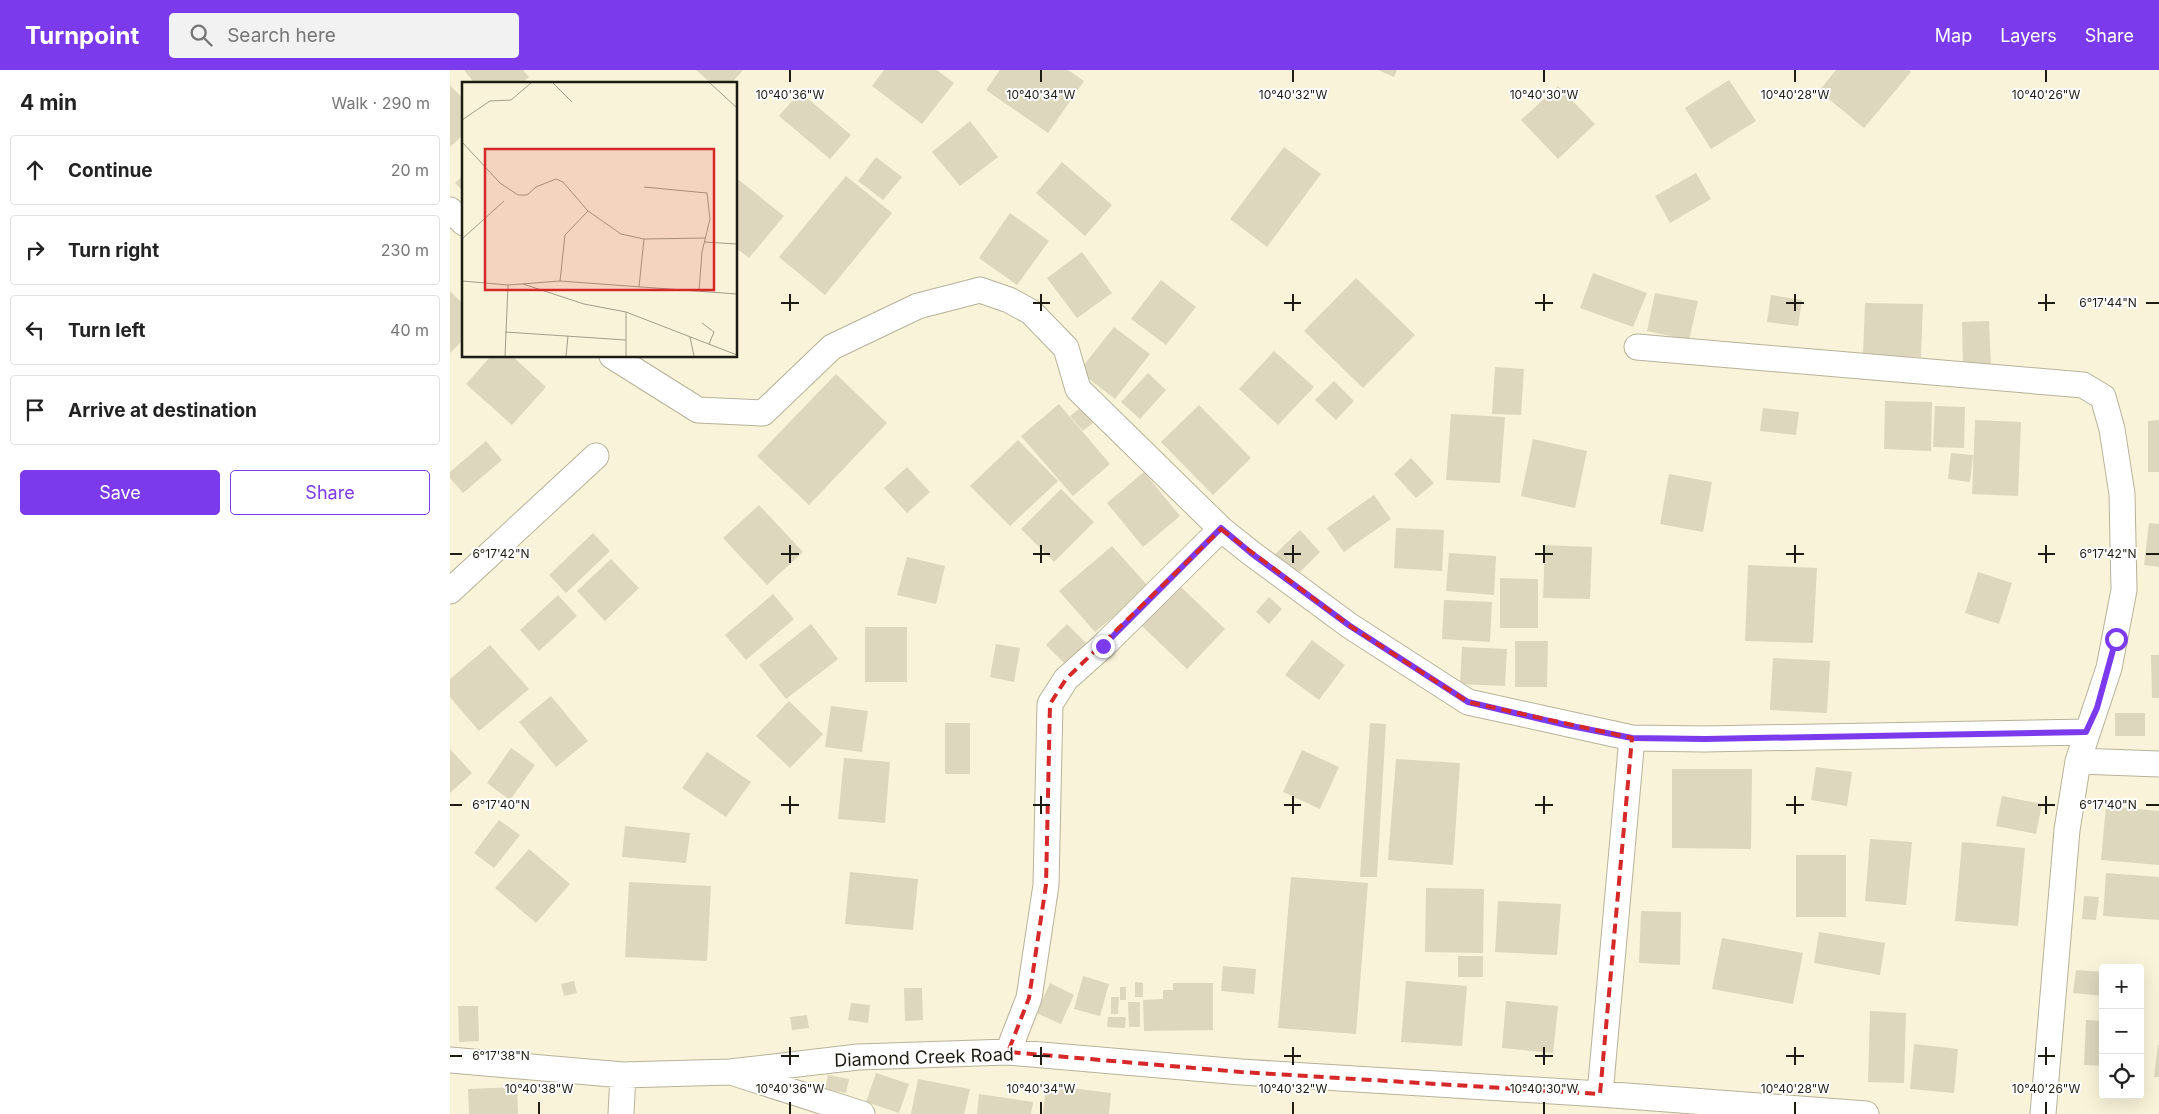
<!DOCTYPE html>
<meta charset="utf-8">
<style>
:root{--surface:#fff;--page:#f2f2f2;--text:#222;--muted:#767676;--line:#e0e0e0;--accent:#7c3aed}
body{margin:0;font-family:Inter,sans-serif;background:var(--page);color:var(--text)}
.controls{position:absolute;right:15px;bottom:15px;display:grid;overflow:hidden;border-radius:5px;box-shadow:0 5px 20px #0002}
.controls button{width:45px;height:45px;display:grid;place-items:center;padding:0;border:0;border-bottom:1px solid var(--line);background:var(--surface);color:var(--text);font:25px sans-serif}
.stop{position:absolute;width:15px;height:15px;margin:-11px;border:4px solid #7c3aed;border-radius:50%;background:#fff}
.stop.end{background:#7c3aed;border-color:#fff;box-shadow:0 1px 5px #0008}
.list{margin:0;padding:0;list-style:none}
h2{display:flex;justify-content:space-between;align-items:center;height:65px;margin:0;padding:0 20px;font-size:21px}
h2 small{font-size:16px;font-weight:400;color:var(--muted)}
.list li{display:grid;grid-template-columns:32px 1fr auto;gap:15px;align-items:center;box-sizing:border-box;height:70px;margin:0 10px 10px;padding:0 10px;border:1px solid var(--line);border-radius:5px}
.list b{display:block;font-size:19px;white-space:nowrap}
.list em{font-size:16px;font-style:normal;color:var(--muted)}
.actions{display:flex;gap:10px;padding:15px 20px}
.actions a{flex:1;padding:11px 0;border:1px solid var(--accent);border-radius:5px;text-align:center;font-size:18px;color:var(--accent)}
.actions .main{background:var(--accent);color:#fff}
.icon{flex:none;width:28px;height:28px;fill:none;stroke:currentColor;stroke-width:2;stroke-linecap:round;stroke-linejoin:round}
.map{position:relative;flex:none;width:1709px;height:1044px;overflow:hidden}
header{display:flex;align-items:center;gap:30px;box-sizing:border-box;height:70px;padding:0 25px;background:var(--accent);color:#fff}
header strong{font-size:24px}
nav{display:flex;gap:28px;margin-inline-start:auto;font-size:18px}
.search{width:350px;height:45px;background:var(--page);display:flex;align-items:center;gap:12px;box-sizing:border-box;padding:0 18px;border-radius:5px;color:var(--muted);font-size:19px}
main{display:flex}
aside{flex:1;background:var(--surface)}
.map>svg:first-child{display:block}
.building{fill:#dcd7bd}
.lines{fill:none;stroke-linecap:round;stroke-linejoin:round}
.minor-casing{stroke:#b7b299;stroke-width:27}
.minor{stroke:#fff;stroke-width:25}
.route{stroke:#7c3aed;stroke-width:6}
.marked{fill:none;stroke:#d62828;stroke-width:4;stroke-dasharray:10 6;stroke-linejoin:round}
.ticks{fill:none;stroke:#1d1b12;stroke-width:2}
.labels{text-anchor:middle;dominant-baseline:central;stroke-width:4;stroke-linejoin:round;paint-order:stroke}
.street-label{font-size:18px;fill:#1d1b12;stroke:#fff}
.inset-road{fill:none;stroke:#a19d89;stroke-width:1}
.view{fill:#d62828;fill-opacity:0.15;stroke:#d62828;stroke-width:2.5}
.inset-edge{fill:none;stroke:#1d1b12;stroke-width:2.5}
.ticks-label{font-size:12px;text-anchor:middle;fill:#1d1b12;stroke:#fff;stroke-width:4;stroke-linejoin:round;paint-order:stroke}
</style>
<header>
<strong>Turnpoint</strong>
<div class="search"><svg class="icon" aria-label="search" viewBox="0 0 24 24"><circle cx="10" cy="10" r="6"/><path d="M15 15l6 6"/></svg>Search here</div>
<nav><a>Map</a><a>Layers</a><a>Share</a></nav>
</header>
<main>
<aside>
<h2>4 min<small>Walk · 290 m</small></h2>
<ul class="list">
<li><svg class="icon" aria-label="ahead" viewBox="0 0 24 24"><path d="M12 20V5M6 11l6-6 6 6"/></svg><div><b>Continue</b></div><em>20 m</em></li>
<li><svg class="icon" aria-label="right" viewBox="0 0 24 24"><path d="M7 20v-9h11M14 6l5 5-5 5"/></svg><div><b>Turn right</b></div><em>230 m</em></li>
<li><svg class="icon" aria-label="left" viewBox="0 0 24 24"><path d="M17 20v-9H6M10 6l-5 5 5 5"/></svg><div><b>Turn left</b></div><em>40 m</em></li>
<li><svg class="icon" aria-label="arrive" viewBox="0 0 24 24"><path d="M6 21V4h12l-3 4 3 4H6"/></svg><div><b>Arrive at destination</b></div></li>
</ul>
<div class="actions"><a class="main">Save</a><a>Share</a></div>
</aside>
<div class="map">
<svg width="1709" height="1044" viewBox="0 0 1709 1044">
<rect width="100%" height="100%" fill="#f9f3d9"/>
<path class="building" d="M 14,0 L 73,0 L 79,7 L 71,14 L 25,14 Z
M 246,0 L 293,0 L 281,14 L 262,14 Z
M 434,0 L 487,0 L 504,13 L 472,54 L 422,16 Z
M 550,0 L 618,0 L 634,11 L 598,63 L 536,20 Z
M 928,0 L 947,0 L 944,7 Z
M 1386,0 L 1459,0 L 1461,2 L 1414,58 L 1369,21 Z
M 1279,10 L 1306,51 L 1261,79 L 1235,38 Z
M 0,15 L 14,30 L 14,64 L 0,77 Z
M 1108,16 L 1145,54 L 1108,89 L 1071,50 Z
M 350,22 L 401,65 L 380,89 L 329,46 Z
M 520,51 L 548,87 L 510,116 L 482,82 Z
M 834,77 L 871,104 L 817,177 L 780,149 Z
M 426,87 L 452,107 L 433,130 L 408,111 Z
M 612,92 L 662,135 L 635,166 L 586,123 Z
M 1246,103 L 1261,129 L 1220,153 L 1205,126 Z
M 14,105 L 14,122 L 5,113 Z
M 396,106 L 442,143 L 375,225 L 329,187 Z
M 289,110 L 334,146 L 299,188 L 286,178 L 286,113 Z
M 560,143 L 599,171 L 567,215 L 529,188 Z
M 632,182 L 662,223 L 627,248 L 597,208 Z
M 1143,203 L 1197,223 L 1183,257 L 1130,238 Z
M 906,208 L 965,265 L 913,318 L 854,261 Z
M 711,210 L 746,237 L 716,275 L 681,249 Z
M 0,221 L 14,235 L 14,269 L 0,283 Z
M 1205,223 L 1248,231 L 1239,270 L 1197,261 Z
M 1321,225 L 1352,230 L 1348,256 L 1317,252 Z
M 1415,233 L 1473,234 L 1471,287 L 1413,285 Z
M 1539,251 L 1541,296 L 1513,297 L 1512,252 Z
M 664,257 L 700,284 L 665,329 L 629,301 Z
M 824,281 L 864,317 L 828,355 L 789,319 Z
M 41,286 L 62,286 L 96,317 L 62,355 L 16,314 Z
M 1045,297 L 1074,299 L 1071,345 L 1042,344 Z
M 698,303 L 716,320 L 690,349 L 671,332 Z
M 386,304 L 437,353 L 359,435 L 307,386 Z
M 884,311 L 904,331 L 886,350 L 865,330 Z
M 1435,331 L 1482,332 L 1481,381 L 1434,379 Z
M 638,332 L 650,347 L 633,361 L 620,346 Z
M 609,334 L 660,394 L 623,426 L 571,366 Z
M 749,335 L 801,388 L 763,425 L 711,372 Z
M 1485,336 L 1515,337 L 1514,378 L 1483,377 Z
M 1313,338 L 1349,342 L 1346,365 L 1310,361 Z
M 1001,344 L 1055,347 L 1050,413 L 996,410 Z
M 1525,350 L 1571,352 L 1568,426 L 1522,424 Z
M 1709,350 L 1709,402 L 1698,402 L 1698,351 Z
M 1083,369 L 1137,381 L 1125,438 L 1071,426 Z
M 568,370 L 608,411 L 560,456 L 520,416 Z
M 36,371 L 52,390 L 13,423 L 0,408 L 0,402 Z
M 1501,383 L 1523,385 L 1520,412 L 1498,409 Z
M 961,388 L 984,413 L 966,428 L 944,404 Z
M 457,397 L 480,422 L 457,443 L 434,418 Z
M 694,402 L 730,446 L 693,477 L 657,433 Z
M 1219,404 L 1262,412 L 1253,462 L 1210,454 Z
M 611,419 L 644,452 L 604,492 L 571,459 Z
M 924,425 L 941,449 L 894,482 L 877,458 Z
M 309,435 L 353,482 L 317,515 L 273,468 Z
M 1699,453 L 1709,454 L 1709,497 L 1694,495 Z
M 946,458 L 994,460 L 992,501 L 944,498 Z
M 850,460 L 870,482 L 842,510 L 821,488 Z
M 143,463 L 160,481 L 116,523 L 99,505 Z
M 1095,475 L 1142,477 L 1140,529 L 1093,528 Z
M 662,476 L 699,517 L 645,562 L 609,521 Z
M 999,483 L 1046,486 L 1044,525 L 996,521 Z
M 457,487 L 495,496 L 486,534 L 447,525 Z
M 161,489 L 189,518 L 155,551 L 127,521 Z
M 1298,495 L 1367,498 L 1363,573 L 1295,571 Z
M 1528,502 L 1562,513 L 1549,554 L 1515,543 Z
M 1050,508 L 1088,509 L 1088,558 L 1050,558 Z
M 730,516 L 775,559 L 737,599 L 692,556 Z
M 323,524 L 344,549 L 296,590 L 275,565 Z
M 108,525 L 127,546 L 89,581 L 70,560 Z
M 819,527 L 832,539 L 819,554 L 806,542 Z
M 994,530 L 1042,532 L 1040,572 L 992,569 Z
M 361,554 L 388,589 L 336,629 L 309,595 Z
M 617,554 L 640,577 L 619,598 L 596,575 Z
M 415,557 L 457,557 L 457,612 L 415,612 Z
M 862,570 L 895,595 L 869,630 L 835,605 Z
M 1065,571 L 1098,571 L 1097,617 L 1065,617 Z
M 546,574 L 570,578 L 564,612 L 540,607 Z
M 40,575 L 79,619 L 29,661 L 0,627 L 0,609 Z
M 1012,577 L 1057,579 L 1055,616 L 1010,614 Z
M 1701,585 L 1709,585 L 1709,628 L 1702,628 Z
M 1323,588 L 1380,591 L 1377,643 L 1320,640 Z
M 101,626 L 138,671 L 106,697 L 69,652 Z
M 339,631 L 373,664 L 340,698 L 306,666 Z
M 381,636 L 418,641 L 412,682 L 375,677 Z
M 1665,643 L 1695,643 L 1695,666 L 1665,666 Z
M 495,653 L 520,653 L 520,704 L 495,704 Z
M 920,653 L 936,654 L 927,807 L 910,807 Z
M 61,678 L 85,695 L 60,730 L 37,713 Z
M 0,679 L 22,703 L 0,723 Z
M 852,680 L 889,697 L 870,739 L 833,722 Z
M 257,682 L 301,712 L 276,747 L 232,718 Z
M 394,688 L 440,692 L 435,753 L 388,749 Z
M 946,689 L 1010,693 L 1003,795 L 938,790 Z
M 1366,697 L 1402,702 L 1397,736 L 1361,730 Z
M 1222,699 L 1302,699 L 1301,779 L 1222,778 Z
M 1552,726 L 1592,734 L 1586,764 L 1546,756 Z
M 1656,736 L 1709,741 L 1709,795 L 1651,790 Z
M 49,750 L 70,765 L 44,798 L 24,783 Z
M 175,756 L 240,763 L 236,793 L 172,787 Z
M 1420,769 L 1462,772 L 1456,835 L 1415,831 Z
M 1512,772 L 1575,778 L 1568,856 L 1505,851 Z
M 79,779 L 120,814 L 86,853 L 45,818 Z
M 1346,785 L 1396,785 L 1396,847 L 1346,847 Z
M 400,802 L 468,809 L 463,860 L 395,854 Z
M 1656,803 L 1709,807 L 1709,850 L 1653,846 Z
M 841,807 L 918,813 L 906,964 L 828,958 Z
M 179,812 L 261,816 L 257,891 L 175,887 Z
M 976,818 L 1034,819 L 1033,883 L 975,882 Z
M 1634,826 L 1649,827 L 1646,850 L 1632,849 Z
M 1048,831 L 1111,834 L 1107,885 L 1045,882 Z
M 1191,841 L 1231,842 L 1230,895 L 1189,893 Z
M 1369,862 L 1435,873 L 1430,905 L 1364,893 Z
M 1272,868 L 1353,883 L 1343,934 L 1262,919 Z
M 1008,886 L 1033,886 L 1033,907 L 1008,907 Z
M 773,896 L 806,899 L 804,924 L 771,921 Z
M 1626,900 L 1653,902 L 1653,926 L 1623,923 Z
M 633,906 L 659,914 L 650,946 L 624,939 Z
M 124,911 L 127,923 L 114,926 L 111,914 Z
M 956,911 L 1017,916 L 1012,976 L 951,972 Z
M 685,912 L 693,913 L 693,927 L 685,927 Z
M 600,913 L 624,925 L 611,954 L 586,943 Z
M 723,913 L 763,913 L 763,960 L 694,961 L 693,930 L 713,929 L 713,920 L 723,920 Z
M 670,917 L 676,917 L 676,930 L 670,930 Z
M 454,918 L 472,918 L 473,950 L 455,951 Z
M 661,927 L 669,927 L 668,944 L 661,944 Z
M 1056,931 L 1108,936 L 1103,983 L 1052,978 Z
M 678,932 L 690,932 L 690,957 L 679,957 Z
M 401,933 L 420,935 L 418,953 L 398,950 Z
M 8,936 L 28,936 L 29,971 L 9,972 Z
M 1420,941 L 1456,943 L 1454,1013 L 1418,1012 Z
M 357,945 L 359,958 L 342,960 L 340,947 Z
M 658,947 L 676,947 L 675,958 L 657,957 Z
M 1636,950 L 1653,951 L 1653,996 L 1634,995 Z
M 1464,974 L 1508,979 L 1504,1023 L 1460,1019 Z
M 1708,974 L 1709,975 L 1709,1007 L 1704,1007 Z
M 426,1003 L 459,1014 L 449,1043 L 416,1032 Z
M 378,1005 L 399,1009 L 396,1023 L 375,1019 Z
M 468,1009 L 520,1019 L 514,1044 L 461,1044 Z
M 596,1015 L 661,1023 L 659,1044 L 593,1044 Z
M 67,1017 L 68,1044 L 19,1044 L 18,1019 Z
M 529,1024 L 583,1032 L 581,1044 L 527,1044 Z"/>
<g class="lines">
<g class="minor-casing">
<path id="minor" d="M 0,140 L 14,153
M 1187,277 L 1633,315 L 1653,327 L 1662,359 L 1672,424 L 1674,520 L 1659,598 L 1628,691 L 1617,760 L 1593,1044
M 162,286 L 248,340 L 313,343 L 382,277 L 468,236 L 530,220 L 559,230 L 581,242 L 616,278 L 628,319 L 771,459 L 801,483 L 900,556 L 1018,632 L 1182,668 L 1255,669 L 1636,662
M 0,521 L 146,386
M 1628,691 L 1709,694
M 558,982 L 579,928 L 596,815 L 600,634 L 616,609 L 653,576 L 771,459
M 0,990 L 173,1005 L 280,1002 L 408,987 L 558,982 L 791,1002 L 1150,1024 L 1416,1044
M 287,1004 L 412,1044
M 1150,1024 L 1182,668
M 171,1044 L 173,1005"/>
</g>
<use href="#minor" class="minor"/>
</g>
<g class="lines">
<path class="route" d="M 653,576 L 771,458 L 801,483 L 900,556 L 1018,632 L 1116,655 L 1182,668 L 1255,669 L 1636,662 L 1647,638 L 1666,569"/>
</g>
<path class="marked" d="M 771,459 L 900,556 L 1018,632 L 1182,668 L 1150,1024 L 791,1002 L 558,982 L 579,928 L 596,815 L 600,634 L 616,609 Z"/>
<path class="ticks" d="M 340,0 L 340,12M 591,0 L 591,12M 843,0 L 843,12M 1094,0 L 1094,12M 1345,0 L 1345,12M 1596,0 L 1596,12M 340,224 L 340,241M 591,224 L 591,241M 843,224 L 843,241M 1094,224 L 1094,241M 1345,224 L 1345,241M 1596,224 L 1596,241M 331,233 L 349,233M 583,233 L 600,233M 834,233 L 851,233M 1085,233 L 1103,233M 1336,233 L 1354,233M 1588,233 L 1605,233M 1696,233 L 1709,233M 340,475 L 340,493M 591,475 L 591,493M 843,475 L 843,493M 1094,475 L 1094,493M 1345,475 L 1345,493M 1596,475 L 1596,493M 0,484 L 12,484M 331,484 L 349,484M 583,484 L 600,484M 834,484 L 851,484M 1085,484 L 1103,484M 1336,484 L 1354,484M 1588,484 L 1605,484M 1696,484 L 1709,484M 340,726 L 340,744M 591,726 L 591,744M 843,726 L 843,744M 1094,726 L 1094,744M 1345,726 L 1345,744M 1596,726 L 1596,744M 0,735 L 12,735M 331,735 L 349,735M 583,735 L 600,735M 834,735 L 851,735M 1085,735 L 1103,735M 1336,735 L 1354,735M 1588,735 L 1605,735M 1696,735 L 1709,735M 340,977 L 340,995M 591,977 L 591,995M 843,977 L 843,995M 1094,977 L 1094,995M 1345,977 L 1345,995M 1596,977 L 1596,995M 0,986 L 12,986M 331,986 L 349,986M 583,986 L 600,986M 834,986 L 851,986M 1085,986 L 1103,986M 1336,986 L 1354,986M 1588,986 L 1605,986M 89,1032 L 89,1044M 340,1032 L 340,1044M 591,1032 L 591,1044M 843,1032 L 843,1044M 1094,1032 L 1094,1044M 1345,1032 L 1345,1044M 1596,1032 L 1596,1044"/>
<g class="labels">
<g class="street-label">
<text transform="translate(474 987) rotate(-2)">Diamond Creek Road</text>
</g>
</g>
<g transform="translate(12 12)">
<rect width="275" height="275" fill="#f9f3d9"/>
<path class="inset-road" d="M 91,1 L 110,20M 248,1 L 275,26M 0,38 L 28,19 L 49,18 L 69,1M 0,60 L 38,101 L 56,113 L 65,113 L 74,105 L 94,97 L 101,100 L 126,129 L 159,152 L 182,157 L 243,156M 182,105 L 245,111 L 248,137 L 240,170 L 237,209M 0,157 L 42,119M 242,160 L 275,162M 0,199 L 46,203 L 98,199 L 275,212M 98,199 L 103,153 L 126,129M 61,202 L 122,222 L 164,230 L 275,273M 177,205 L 182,157M 240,241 L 252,250 L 247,262M 43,250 L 164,258M 228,255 L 232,274M 43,274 L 46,203M 104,274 L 106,254M 164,274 L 164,230"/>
<path class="view" d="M 23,67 L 252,67 L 252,208 L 23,208 Z"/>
<rect width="275" height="275" class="inset-edge"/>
</g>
<g class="ticks-label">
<text x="340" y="29">10°40'36"W</text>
<text x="591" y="29">10°40'34"W</text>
<text x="843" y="29">10°40'32"W</text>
<text x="1094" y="29">10°40'30"W</text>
<text x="1345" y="29">10°40'28"W</text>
<text x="1596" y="29">10°40'26"W</text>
<text x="1658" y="237">6°17'44"N</text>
<text x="51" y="488">6°17'42"N</text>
<text x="1658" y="488">6°17'42"N</text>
<text x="51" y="739">6°17'40"N</text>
<text x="1658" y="739">6°17'40"N</text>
<text x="51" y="990">6°17'38"N</text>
<text x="89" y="1023">10°40'38"W</text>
<text x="340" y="1023">10°40'36"W</text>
<text x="591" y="1023">10°40'34"W</text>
<text x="843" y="1023">10°40'32"W</text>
<text x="1094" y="1023">10°40'30"W</text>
<text x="1345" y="1023">10°40'28"W</text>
<text x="1596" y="1023">10°40'26"W</text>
</g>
</svg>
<div class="controls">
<button>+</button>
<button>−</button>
<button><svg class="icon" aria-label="locate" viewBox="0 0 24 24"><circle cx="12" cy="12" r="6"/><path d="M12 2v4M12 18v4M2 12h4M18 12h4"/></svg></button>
</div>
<div class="stop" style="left:1666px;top:569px"></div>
<div class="stop end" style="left:653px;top:576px"></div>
</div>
</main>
